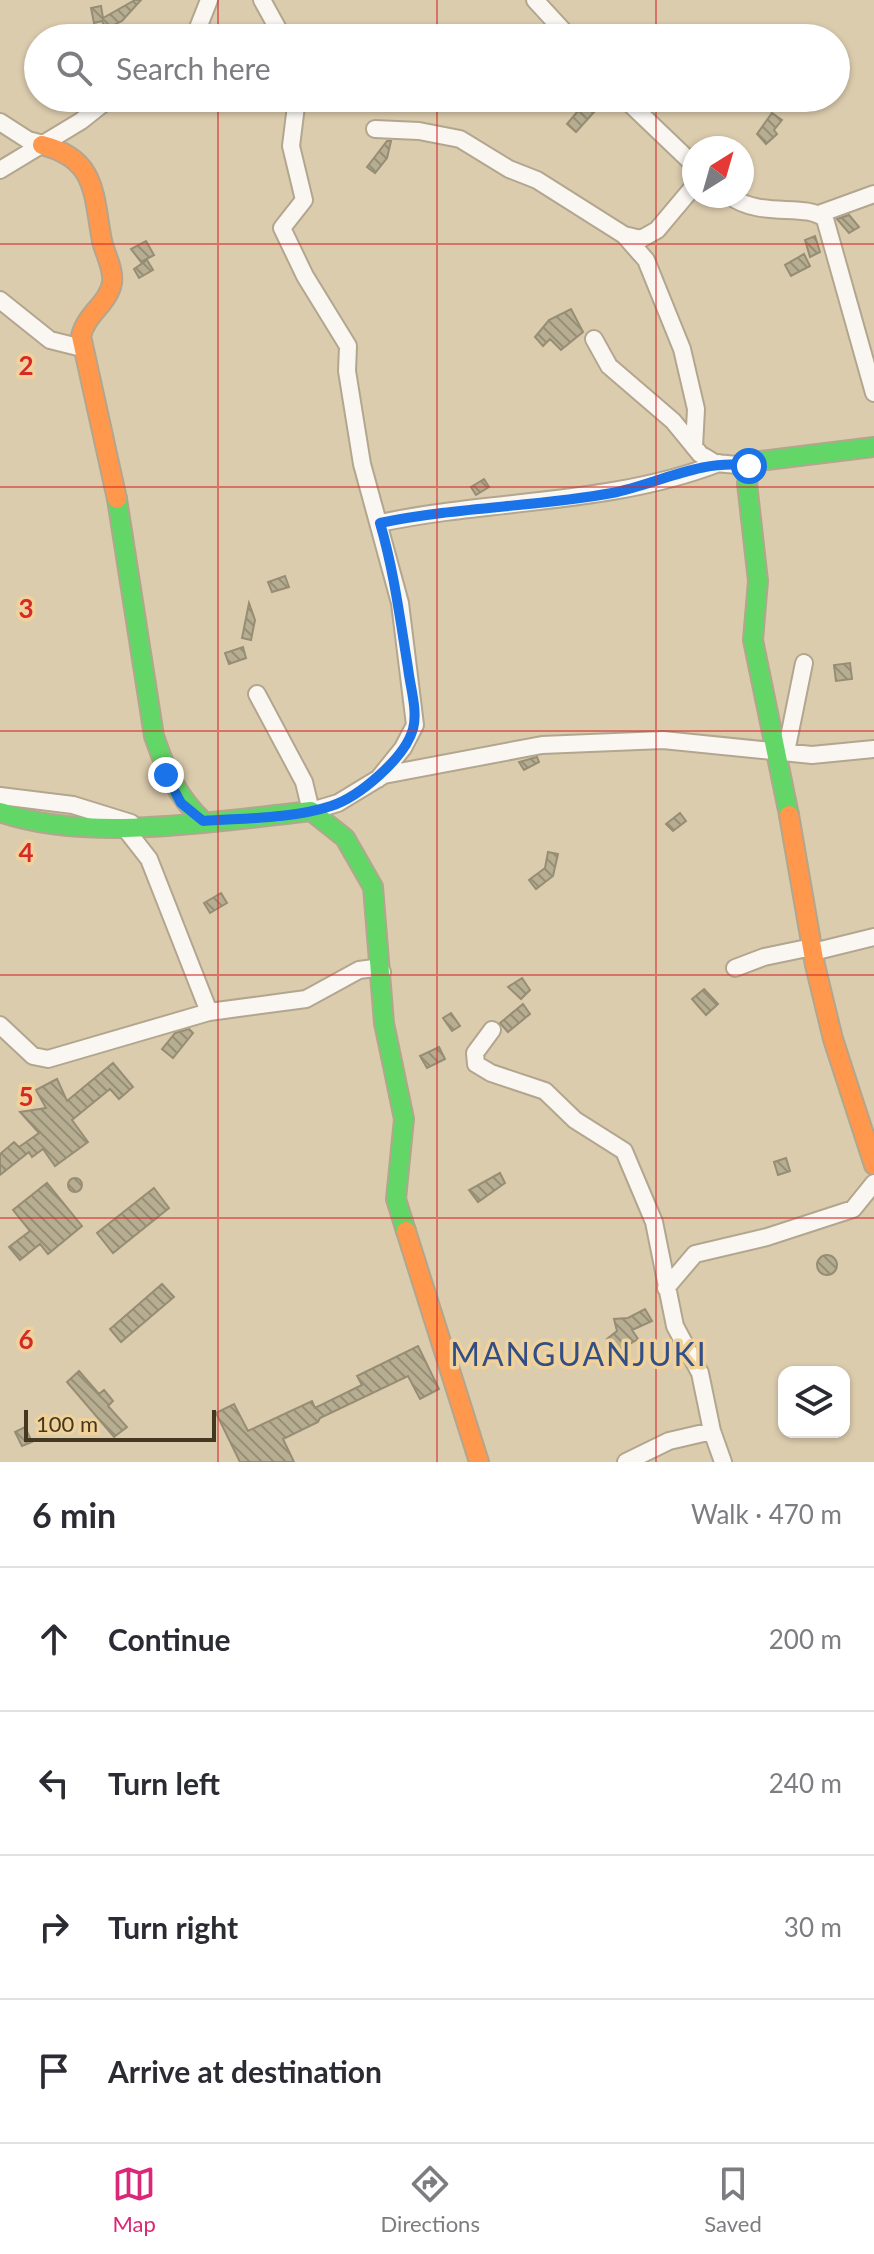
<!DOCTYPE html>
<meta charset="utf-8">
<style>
:root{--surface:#fff;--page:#f7f7f7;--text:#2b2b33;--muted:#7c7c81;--line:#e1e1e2;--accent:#db2777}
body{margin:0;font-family:Lato,sans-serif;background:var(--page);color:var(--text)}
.controls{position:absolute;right:24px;bottom:24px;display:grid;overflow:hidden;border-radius:16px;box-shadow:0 2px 6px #0004}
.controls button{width:72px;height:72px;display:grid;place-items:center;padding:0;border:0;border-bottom:2px solid var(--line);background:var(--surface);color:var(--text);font:40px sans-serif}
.compass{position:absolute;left:682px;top:136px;width:72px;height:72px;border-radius:50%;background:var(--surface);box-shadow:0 2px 6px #0004;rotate:37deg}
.scale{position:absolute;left:24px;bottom:20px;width:192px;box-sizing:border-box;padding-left:8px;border:4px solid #443821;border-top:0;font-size:22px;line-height:28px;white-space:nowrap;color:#443821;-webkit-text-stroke:6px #f0d29a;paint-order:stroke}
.stop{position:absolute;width:24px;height:24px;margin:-18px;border:6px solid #1a73e8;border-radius:50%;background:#fff}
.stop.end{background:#1a73e8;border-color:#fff;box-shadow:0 2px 8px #0008}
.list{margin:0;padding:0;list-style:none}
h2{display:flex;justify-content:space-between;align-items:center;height:104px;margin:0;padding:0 32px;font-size:34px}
h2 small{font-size:26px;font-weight:400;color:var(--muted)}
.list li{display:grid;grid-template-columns:52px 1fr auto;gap:24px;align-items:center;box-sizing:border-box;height:144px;padding:0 32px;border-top:2px solid var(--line)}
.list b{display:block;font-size:30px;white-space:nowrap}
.list em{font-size:26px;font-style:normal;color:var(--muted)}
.icon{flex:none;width:44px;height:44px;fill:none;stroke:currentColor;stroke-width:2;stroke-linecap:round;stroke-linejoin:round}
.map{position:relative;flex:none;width:874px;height:1462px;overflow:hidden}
.search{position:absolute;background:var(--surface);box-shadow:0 2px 6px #0004;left:24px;right:24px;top:24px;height:88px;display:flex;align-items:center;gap:20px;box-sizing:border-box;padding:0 28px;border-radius:44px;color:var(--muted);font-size:30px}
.sheet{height:680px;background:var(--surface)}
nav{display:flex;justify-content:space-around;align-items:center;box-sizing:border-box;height:112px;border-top:2px solid var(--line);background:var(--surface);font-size:22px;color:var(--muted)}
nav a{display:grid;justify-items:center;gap:4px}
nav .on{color:var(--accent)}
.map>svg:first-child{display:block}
.building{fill:url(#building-back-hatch);stroke:#968d74;stroke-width:2}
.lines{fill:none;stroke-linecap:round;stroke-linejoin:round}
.street-casing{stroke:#b2a68e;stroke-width:20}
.fast-casing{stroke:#b2a68e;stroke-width:22}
.slow-casing{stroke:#b2a68e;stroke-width:22}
.street{stroke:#faf7f3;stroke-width:16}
.fast{stroke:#63d668;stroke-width:18}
.slow{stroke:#ff974d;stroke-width:18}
.route{stroke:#1a73e8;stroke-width:10}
.grid{fill:none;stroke:#d62828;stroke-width:2;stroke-opacity:0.55}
.labels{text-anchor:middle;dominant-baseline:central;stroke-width:7;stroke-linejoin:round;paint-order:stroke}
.quarter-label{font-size:32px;letter-spacing:2px;fill:#324e86;stroke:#f0d29a}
.grid-label{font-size:26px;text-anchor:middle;font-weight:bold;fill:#d62828;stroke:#f0d29a;stroke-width:7;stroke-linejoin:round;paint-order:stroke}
</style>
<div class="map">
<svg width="874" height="1462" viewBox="0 0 874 1462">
<defs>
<pattern id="building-back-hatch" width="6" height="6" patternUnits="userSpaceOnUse" patternTransform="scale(2)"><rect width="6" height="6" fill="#b7ae92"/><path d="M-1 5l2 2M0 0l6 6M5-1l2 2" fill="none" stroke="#968f77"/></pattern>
</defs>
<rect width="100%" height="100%" fill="#dcccae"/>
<path class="building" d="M 135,0 L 141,0 L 122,21 L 106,29 L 102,21 L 94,23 L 91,8 L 101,6 L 103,18 Z
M 584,104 L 594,112 L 576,132 L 567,124 Z
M 772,113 L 782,120 L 774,130 L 777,134 L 766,144 L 757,134 Z
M 387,141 L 391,141 L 387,158 L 375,173 L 367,167 Z
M 849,215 L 859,227 L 849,233 L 837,219 Z
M 815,236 L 820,252 L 810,257 L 805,240 Z
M 146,241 L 154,255 L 141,262 L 131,249 Z
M 804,254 L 810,266 L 791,276 L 785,265 Z
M 147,260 L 153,270 L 139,278 L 134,269 Z
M 571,309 L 583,332 L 561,350 L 550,339 L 543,346 L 535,337 L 549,320 Z
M 484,479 L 489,487 L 476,495 L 471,487 Z
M 285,576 L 289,587 L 272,592 L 268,582 Z
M 249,603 L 255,620 L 251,640 L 242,638 Z
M 243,647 L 246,658 L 229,664 L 225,653 Z
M 850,663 L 852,679 L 836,681 L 834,665 Z
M 537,757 L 539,762 L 524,770 L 519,762 Z
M 680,813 L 686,821 L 673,831 L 666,824 Z
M 548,852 L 558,854 L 553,876 L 536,889 L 529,880 L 545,868 Z
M 221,893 L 227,903 L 210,913 L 204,903 Z
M 522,978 L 530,990 L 521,999 L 508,987 Z
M 704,989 L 718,1004 L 706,1015 L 692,999 Z
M 523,1004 L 530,1014 L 508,1032 L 500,1023 Z
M 451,1013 L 460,1026 L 452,1031 L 443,1018 Z
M 189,1029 L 193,1033 L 173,1058 L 162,1049 L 175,1033 Z
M 439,1047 L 445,1059 L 427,1068 L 420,1056 Z
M 113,1063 L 133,1087 L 119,1099 L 110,1089 L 72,1120 L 88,1142 L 55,1166 L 43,1149 L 32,1157 L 29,1152 L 0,1175 L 0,1154 L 14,1142 L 19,1147 L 39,1133 L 20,1112 L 46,1108 L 36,1090 L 57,1079 L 67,1101 Z
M 786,1158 L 790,1171 L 778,1175 L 774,1162 Z
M 500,1173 L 505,1183 L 478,1202 L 469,1190 Z
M68 1185a7 7 0 1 1 14 0a7 7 0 1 1-14 0Z
M 47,1183 L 82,1226 L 48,1254 L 40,1244 L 20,1260 L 9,1247 L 30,1231 L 13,1210 Z
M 154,1188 L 169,1208 L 113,1253 L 97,1233 Z
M817 1265a10 10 0 1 1 20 0a10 10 0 1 1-20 0Z
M 162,1284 L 174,1297 L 121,1342 L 110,1329 Z
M 645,1309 L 652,1321 L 632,1330 L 638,1339 L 617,1352 L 607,1339 L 617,1331 L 614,1319 L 628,1318 Z
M 418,1346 L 439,1389 L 420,1399 L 408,1376 L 320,1418 L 318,1422 L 283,1439 L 294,1462 L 240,1462 L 216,1413 L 234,1404 L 248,1431 L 312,1401 L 315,1408 L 362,1385 L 357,1376 Z
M 79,1371 L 99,1394 L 104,1390 L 113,1401 L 108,1406 L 127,1427 L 114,1437 L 67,1382 Z
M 25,1427 L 32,1442 L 22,1446 L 15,1432 Z"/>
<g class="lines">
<g class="street-casing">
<path id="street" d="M 262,0 L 283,38
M 535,0 L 570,38
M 194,38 L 209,0
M 297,98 L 291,146 L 304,200 L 282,228 L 305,276 L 348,346 L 347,371 L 362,464 L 400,603 L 415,725 L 403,748 L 378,779
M 624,98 L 694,165
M 0,122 L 28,140 L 43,144
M 375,129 L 419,131 L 460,139 L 509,169 L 537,180 L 624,235 L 641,239 L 657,230 L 694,186
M 0,170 L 81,121 L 110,98
M 730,196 C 761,219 806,202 825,219 L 874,393
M 819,214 L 874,194
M 624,235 L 646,260 L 682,349 L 696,409 L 694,447
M 0,300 L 50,340 L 82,348
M 594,339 L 609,366 L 673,421 L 700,454 L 715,463 L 749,466
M 380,523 C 493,499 610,505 719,463
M 257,694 L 304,782 L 311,811 L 338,803 L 384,775 L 542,745 L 663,740 L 812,755 L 874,749
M 786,752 L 804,663
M 0,796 L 73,805 L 131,823
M 124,827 L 149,859 L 209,1012
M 813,952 L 874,937
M 735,968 L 764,957 L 812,947
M 0,1025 L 33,1056 L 48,1059 L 209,1012 L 306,999 L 359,970 L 374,968 L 382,972
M 492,1030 L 475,1053 L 476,1064 L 491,1073 L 545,1091 L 575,1120 L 624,1151 L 654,1222 L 675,1326 L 700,1373 L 712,1431 L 723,1462
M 666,1288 L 695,1254 L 767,1237 L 853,1209 L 874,1183
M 626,1462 L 669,1441 L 712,1431"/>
</g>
<g class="fast-casing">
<path id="fast" d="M 117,499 L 154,736 C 166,771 177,796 203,821
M 0,812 C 87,843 220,821 311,811 L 345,838 L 373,887 L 384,1023 L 404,1119 L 396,1199 L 406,1231
M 789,815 L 753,640 L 758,581 L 747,483 L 752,462 L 874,447"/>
</g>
<g class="slow-casing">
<path id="slow" d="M 42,145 C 97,159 93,193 102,241 C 105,254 114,269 112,283 C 108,304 86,314 81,336 L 117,499
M 789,815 L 815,965 L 833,1039 L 874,1165
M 406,1231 L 479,1462"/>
</g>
<use href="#street" class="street"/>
<use href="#fast" class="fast"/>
<use href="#slow" class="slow"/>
</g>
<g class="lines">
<path class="route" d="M 166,775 L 181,803 L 203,821 C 245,818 291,819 331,806 C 359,797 405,758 413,729 C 418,711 410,686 408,668 C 400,619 394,571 380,523 C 457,507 535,507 612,493 C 657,484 703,458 749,466"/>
</g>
<path class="grid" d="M 218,0 L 218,38M 437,0 L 437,38M 656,0 L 656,38M 218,98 L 218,1462M 437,98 L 437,1462M 656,98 L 656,1462M 0,244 L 874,244M 0,487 L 874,487M 0,731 L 874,731M 0,975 L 874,975M 0,1218 L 874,1218"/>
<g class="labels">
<g class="quarter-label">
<text x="579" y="1353">MANGUANJUKI</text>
</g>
</g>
<g class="grid-label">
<text x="26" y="375">2</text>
<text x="26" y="618">3</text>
<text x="26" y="862">4</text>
<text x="26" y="1106">5</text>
<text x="26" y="1349">6</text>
</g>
</svg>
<div class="controls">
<button><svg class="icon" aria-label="layers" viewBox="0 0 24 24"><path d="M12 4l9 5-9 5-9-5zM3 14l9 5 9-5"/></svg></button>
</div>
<svg class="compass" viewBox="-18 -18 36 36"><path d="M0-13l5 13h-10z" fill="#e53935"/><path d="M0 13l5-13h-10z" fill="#7c7c81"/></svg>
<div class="scale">100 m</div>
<div class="stop" style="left:749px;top:466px"></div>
<div class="stop end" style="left:166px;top:775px"></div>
<div class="search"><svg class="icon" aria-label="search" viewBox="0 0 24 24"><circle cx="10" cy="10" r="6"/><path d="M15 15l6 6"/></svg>Search here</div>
</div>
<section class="sheet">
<h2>6 min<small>Walk · 470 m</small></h2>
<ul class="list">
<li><svg class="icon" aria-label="ahead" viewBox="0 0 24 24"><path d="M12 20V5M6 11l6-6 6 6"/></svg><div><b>Continue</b></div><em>200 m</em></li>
<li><svg class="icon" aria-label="left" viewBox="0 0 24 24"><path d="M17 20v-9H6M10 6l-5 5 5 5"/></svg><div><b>Turn left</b></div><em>240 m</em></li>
<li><svg class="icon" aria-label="right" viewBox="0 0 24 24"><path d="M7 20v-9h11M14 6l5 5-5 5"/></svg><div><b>Turn right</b></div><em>30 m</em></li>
<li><svg class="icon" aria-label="arrive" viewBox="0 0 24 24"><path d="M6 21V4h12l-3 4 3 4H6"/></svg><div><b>Arrive at destination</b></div></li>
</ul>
</section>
<nav>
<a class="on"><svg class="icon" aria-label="map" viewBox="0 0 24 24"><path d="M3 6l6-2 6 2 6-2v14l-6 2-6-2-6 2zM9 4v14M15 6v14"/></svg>Map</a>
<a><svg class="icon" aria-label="directions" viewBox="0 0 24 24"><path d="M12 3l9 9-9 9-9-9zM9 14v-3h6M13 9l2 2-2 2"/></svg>Directions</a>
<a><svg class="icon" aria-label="saved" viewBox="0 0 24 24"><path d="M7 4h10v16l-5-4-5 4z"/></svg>Saved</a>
</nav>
